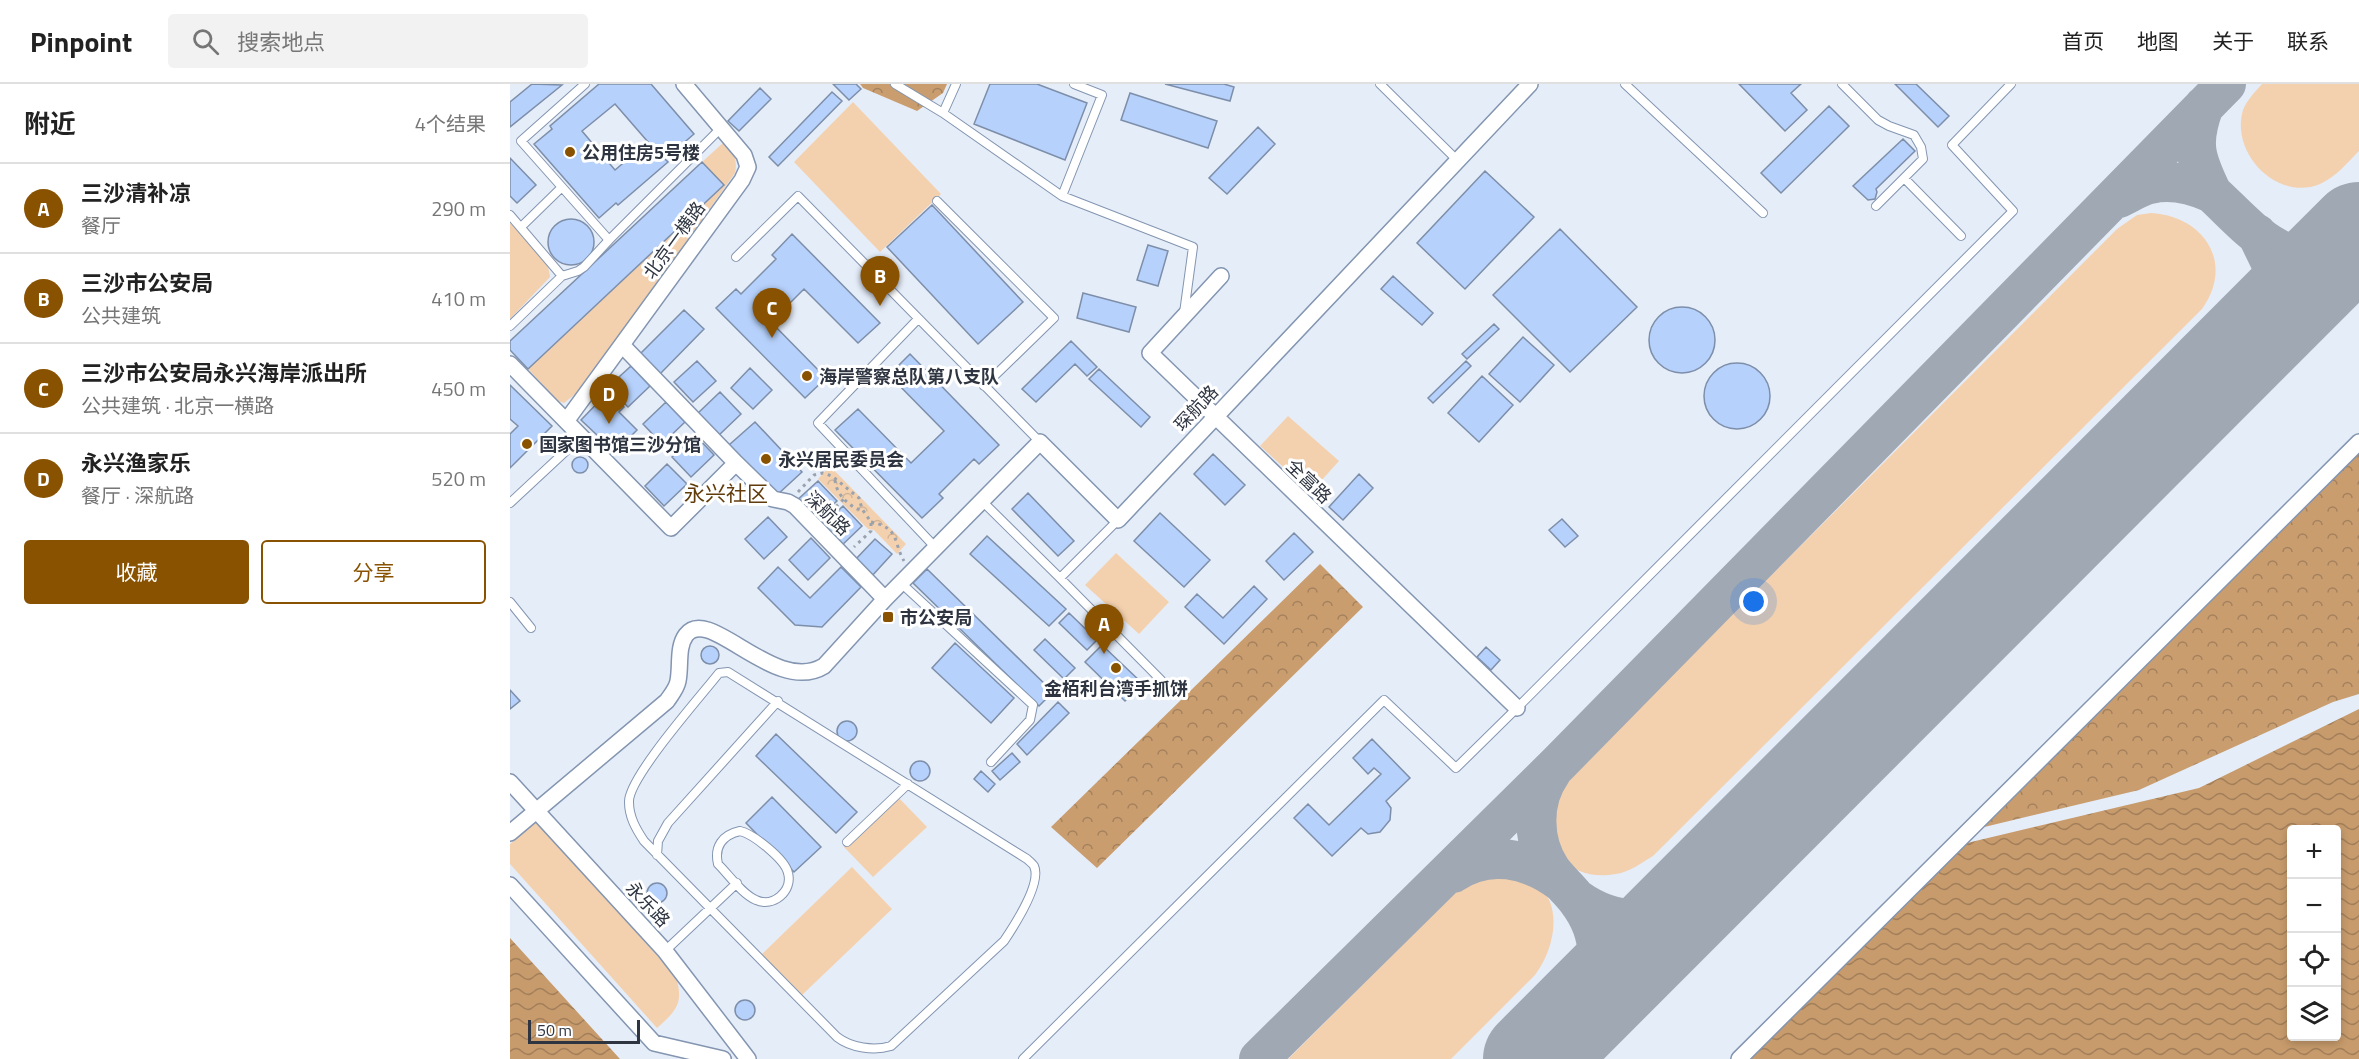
<!DOCTYPE html>
<html lang="zh">
<meta charset="utf-8">
<style>
:root{--surface:#fff;--page:#f2f2f2;--text:#222;--muted:#767676;--line:#e0e0e0;--accent:#885201}
body{margin:0;font-family:"Titillium Web","Noto Sans SC",sans-serif;background:var(--page);color:var(--text)}
.controls{position:absolute;right:18px;bottom:18px;display:grid;overflow:hidden;border-radius:6px;box-shadow:0 3px 9px #0003}
.controls button{width:54px;height:54px;display:grid;place-items:center;padding:0;border:0;border-bottom:2px solid var(--line);background:var(--surface);color:var(--text);font:30px sans-serif}
.scale{position:absolute;left:18px;bottom:15px;width:112px;box-sizing:border-box;padding-left:6px;border:3px solid #2e3541;border-top:0;font-size:16px;line-height:21px;white-space:nowrap;color:#2e3541;-webkit-text-stroke:4px #fff;paint-order:stroke}
.you{position:absolute;left:1244px;top:518px;width:21px;height:21px;margin:-15px;border:4px solid #fff;border-radius:50%;background:#1a73e8;box-shadow:0 0 0 9px #1a73e833}
.badge{display:grid;place-items:center;width:39px;height:39px;border-radius:50%;background:var(--accent);color:#fff;font-size:20px;font-weight:700}
.pin{position:absolute;translate:-50% -50px;filter:drop-shadow(0 2px 3px #0008)}
.pin::after{content:'';position:absolute;top:32px;width:21px;height:18px;background:inherit;clip-path:polygon(0 0,100% 0,50% 100%)}
.list{margin:0;padding:0;list-style:none}
h2{display:flex;justify-content:space-between;align-items:center;height:78px;margin:0;padding:0 24px;font-size:26px}
h2 small{font-size:20px;font-weight:400;color:var(--muted)}
.list li{display:grid;grid-template-columns:39px 1fr auto;gap:18px;align-items:center;box-sizing:border-box;height:90px;padding:0 24px;border-top:2px solid var(--line)}
.list b{display:block;font-size:22px;white-space:nowrap}
.list p{margin:0;font-size:20px;white-space:nowrap;color:var(--muted)}
.list em{font-size:20px;font-style:normal;color:var(--muted)}
.actions{display:flex;gap:12px;padding:18px 24px}
.actions a{flex:1;padding:14px 0;border:2px solid var(--accent);border-radius:6px;text-align:center;font-size:21px;color:var(--accent)}
.actions .main{background:var(--accent);color:#fff}
.icon{flex:none;width:33px;height:33px;fill:none;stroke:currentColor;stroke-width:2;stroke-linecap:round;stroke-linejoin:round}
.map{position:relative;flex:none;width:1849px;height:975px;overflow:hidden}
header{display:flex;align-items:center;gap:36px;box-sizing:border-box;height:84px;padding:0 30px;background:var(--surface);border-bottom:2px solid var(--line)}
header strong{font-size:28px}
nav{display:flex;gap:33px;margin-inline-start:auto;font-size:21px}
.search{width:420px;height:54px;background:var(--page);display:flex;align-items:center;gap:15px;box-sizing:border-box;padding:0 21px;border-radius:6px;color:var(--muted);font-size:22px}
main{display:flex}
aside{flex:1;background:var(--surface)}
.map>svg:first-child{display:block}
.grass{fill:#f4d1ae}
.forest{fill:url(#forest-crowns)}
.park{fill:url(#park-crowns)}
.water{fill:url(#water-waves);fill-rule:evenodd}
.lines{fill:none;stroke-linecap:round;stroke-linejoin:round}
.taxiway{stroke:#a0a8b4;stroke-width:40}
.runway{stroke:#a0a8b4;stroke-width:100}
.building{fill:#b6d1fb;stroke:#7d8ea9;stroke-width:1.5;fill-rule:evenodd}
.lane-casing{stroke:#8395b0;stroke-width:10}
.street-casing{stroke:#8395b0;stroke-width:18}
.path{stroke:#9aa2ae;stroke-width:3;stroke-dasharray:3 4.5;stroke-linecap:butt}
.lane{stroke:#fff;stroke-width:8}
.street{stroke:#fff;stroke-width:15}
.poi-dot{fill:#885201;stroke:#fff;stroke-width:2}
.labels{text-anchor:middle;dominant-baseline:central;stroke-width:6;stroke-linejoin:round;paint-order:stroke}
.poi-label{font-size:18px;font-weight:bold;fill:#2e3541;stroke:#fff;text-anchor:start}
.street-label{font-size:18px;fill:#2e3541;stroke:#fff}
.quarter-label{font-size:21px;fill:#613b0a;stroke:#fff}
</style>
<header>
<strong>Pinpoint</strong>
<div class="search"><svg class="icon" aria-label="search" viewBox="0 0 24 24"><circle cx="10" cy="10" r="6"/><path d="M15 15l6 6"/></svg>搜索地点</div>
<nav><a>首页</a><a>地图</a><a>关于</a><a>联系</a></nav>
</header>
<main>
<aside>
<h2>附近<small>4个结果</small></h2>
<ul class="list">
<li><span class="badge">A</span><div><b>三沙清补凉</b><p>餐厅</p></div><em>290 m</em></li>
<li><span class="badge">B</span><div><b>三沙市公安局</b><p>公共建筑</p></div><em>410 m</em></li>
<li><span class="badge">C</span><div><b>三沙市公安局永兴海岸派出所</b><p>公共建筑 · 北京一横路</p></div><em>450 m</em></li>
<li><span class="badge">D</span><div><b>永兴渔家乐</b><p>餐厅 · 深航路</p></div><em>520 m</em></li>
</ul>
<div class="actions"><a class="main">收藏</a><a>分享</a></div>
</aside>
<div class="map">
<svg width="1849" height="975" viewBox="0 0 1849 975">
<defs>
<pattern id="forest-crowns" width="20" height="18" patternUnits="userSpaceOnUse" patternTransform="scale(1.5)"><rect width="20" height="18" fill="#ca9d6f"/><path d="M2 6a3 3 0 1 1 6 0M12 15a3 3 0 1 1 6 0" fill="none" stroke="#a4815d"/></pattern>
<pattern id="park-crowns" width="20" height="18" patternUnits="userSpaceOnUse" patternTransform="scale(1.5)"><rect width="20" height="18" fill="#f4d1ae"/><path d="M2 6a3 3 0 1 1 6 0M12 15a3 3 0 1 1 6 0" fill="none" stroke="#d2b497"/></pattern>
<pattern id="water-waves" width="16" height="10" patternUnits="userSpaceOnUse" patternTransform="scale(1.5)"><rect width="16" height="10" fill="#c79b6c"/><path d="M0 5q4-4 8 0t8 0" fill="none" stroke="#a27f5a"/></pattern>
</defs>
<rect width="100%" height="100%" fill="#e5edf9"/>
<path class="grass" d="M 1752,0 L 1849,0 L 1849,67 C 1837,79 1826,93 1810,100 C 1767,118 1720,69 1733,26 C 1737,16 1745,8 1752,0 Z
M 343,18 L 431,110 L 370,168 L 284,78 Z
M 214,58 C 223,69 228,74 225,89 L 73,304 L 54,319 L 48,317 L 18,285 L 214,102 L 192,78 Z
M 1641,129 C 1694,132 1725,179 1692,225 L 1143,772 C 1131,779 1120,788 1106,790 C 1041,801 1028,737 1060,693 L 1607,145 L 1627,131 Z
M 0,139 C 13,153 39,172 40,193 L 0,235 Z
M 778,332 L 829,377 L 801,408 L 750,362 Z
M 606,469 L 659,518 L 629,550 L 575,501 Z
M 388,713 L 417,743 L 363,793 L 334,763 Z
M 28,736 L 166,893 C 174,920 166,927 147,944 L 0,780 L 0,760 Z
M 342,783 L 382,825 L 291,912 L 251,871 Z
M 982,792 C 994,792 1010,791 1020,796 C 1056,815 1045,865 1025,891 L 941,975 L 778,975 L 945,809 L 965,797 Z"/>
<path class="forest" d="M 350,0 L 437,0 L 433,9 L 407,27 L 353,4 Z
M 1849,359 L 1849,610 L 1823,618 L 1629,706 L 1466,745 Z
M 810,480 L 853,523 L 587,784 L 541,743 Z"/>
<path class="park" d="M 320,382 L 396,460 L 387,470 L 364,446 L 358,445 L 308,395 Z"/>
<path class="water" d="M 1849,625 L 1849,975 L 1240,975 L 1457,759 L 1689,704 ZM 1782,746 L 1826,746 L 1826,952 L 1782,952 Z
M 0,854 L 110,975 L 0,975 Z"/>
<g class="lines">
<path class="taxiway" d="M 1702,109 C 1735,139 1774,190 1823,167 C 1833,163 1841,154 1849,148
M 1609,114 C 1618,110 1630,102 1640,100 C 1661,95 1684,101 1702,109 C 1685,74 1680,59 1694,22
M 1740,258 L 1758,232 L 1763,202 L 1763,183 L 1747,150
M 1041,689 C 1021,717 1022,758 1041,786 C 1049,797 1060,806 1068,817 C 1094,851 1093,890 1072,926
M 943,789 C 978,765 1019,774 1051,798
M 1067,815 C 1102,840 1140,842 1178,821
M 749,975 L 1048,680 L 1716,0"/>
<path class="runway" d="M 1023,975 L 1849,148"/>
</g>
<path class="building" d="M 22,0 L 52,1 L 0,43 L 0,18 Z
M 89,0 L 141,0 L 184,50 L 155,75 L 158,78 L 108,121 L 106,119 L 89,134 L 24,60 L 42,45 L 40,42 ZM 105,20 L 138,58 L 105,86 L 72,47 Z
M 323,0 L 346,0 L 351,5 L 339,16 Z
M 480,0 L 527,0 L 577,19 L 555,76 L 464,40 Z
M 655,0 L 714,0 L 724,3 L 720,17 Z
M 1229,0 L 1291,0 L 1281,9 L 1297,26 L 1275,47 Z
M 1385,0 L 1406,0 L 1439,32 L 1428,43 Z
M 250,4 L 261,15 L 229,47 L 218,37 Z
M 322,8 L 332,17 L 268,82 L 259,73 Z
M 620,9 L 707,37 L 698,64 L 611,36 Z
M 1319,22 L 1339,42 L 1271,109 L 1251,89 Z
M 748,43 L 765,60 L 717,110 L 699,94 Z
M 1393,55 L 1405,67 L 1366,105 L 1367,108 L 1365,115 L 1358,116 L 1343,102 Z
M 0,74 L 26,101 L 7,119 L 0,112 Z
M 192,78 L 214,101 L 18,285 L 0,266 L 0,257 Z
M 975,87 L 1024,133 L 955,205 L 907,159 Z
M 422,121 L 513,218 L 468,260 L 377,163 Z
M38 158a23 23 0 1 1 46 0a23 23 0 1 1-46 0Z
M 1050,145 L 1127,223 L 1060,288 L 983,211 Z
M 282,150 L 370,239 L 348,259 L 294,205 L 261,238 L 316,294 L 295,314 L 206,224 L 226,205 L 231,210 L 266,175 L 262,171 Z
M 638,161 L 658,167 L 648,202 L 627,196 Z
M 883,192 L 923,229 L 912,241 L 871,205 Z
M 573,209 L 626,223 L 619,248 L 567,234 Z
M1139 256a33 33 0 1 1 66 0a33 33 0 1 1-66 0Z
M 174,226 L 194,245 L 149,291 L 129,271 Z
M 984,240 L 989,245 L 957,275 L 952,270 Z
M 1013,253 L 1044,281 L 1010,318 L 979,290 Z
M 561,257 L 587,283 L 577,292 L 565,280 L 526,318 L 512,305 Z
M 400,270 L 489,361 L 469,380 L 464,375 L 429,410 L 433,414 L 412,434 L 325,346 L 348,325 L 401,379 L 434,347 L 379,291 Z
M 187,277 L 206,297 L 183,318 L 164,298 Z
M 956,277 L 961,282 L 923,319 L 918,314 Z
M1194 312a33 33 0 1 1 66 0a33 33 0 1 1-66 0Z
M 121,282 L 140,302 L 118,323 L 98,303 Z
M 240,284 L 262,306 L 243,325 L 221,304 Z
M 589,285 L 640,333 L 631,343 L 579,295 Z
M 972,292 L 1003,321 L 969,358 L 938,329 Z
M 0,301 L 42,342 L 0,384 L 0,350 L 8,342 L 0,335 Z
M 98,308 L 114,323 L 109,328 L 127,346 L 105,368 L 71,336 Z
M 210,308 L 231,330 L 207,353 L 186,331 Z
M 156,318 L 175,338 L 152,360 L 133,340 Z
M 245,338 L 292,388 L 267,411 L 219,361 Z
M 185,351 L 204,371 L 181,393 L 162,373 Z
M 703,370 L 735,401 L 715,421 L 684,390 Z
M62 381a8 8 0 1 1 16 0a8 8 0 1 1-16 0Z
M 157,380 L 177,400 L 154,422 L 135,402 Z
M 849,390 L 863,404 L 833,436 L 819,423 Z
M 308,397 L 327,417 L 304,438 L 285,418 Z
M 518,409 L 564,457 L 548,472 L 502,425 Z
M 333,422 L 352,442 L 329,464 L 310,444 Z
M 650,429 L 700,476 L 674,503 L 624,457 Z
M 258,433 L 277,453 L 254,475 L 235,455 Z
M 1052,435 L 1068,452 L 1055,463 L 1039,446 Z
M 784,449 L 803,468 L 774,496 L 756,477 Z
M 477,452 L 556,525 L 539,542 L 460,470 Z
M 301,454 L 320,474 L 298,496 L 279,476 Z
M 365,455 L 382,470 L 361,493 L 344,477 Z
M 268,483 L 300,514 L 331,483 L 351,503 L 312,543 L 285,541 L 248,504 Z
M 417,485 L 543,608 L 529,622 L 403,499 Z
M 744,502 L 757,515 L 714,560 L 675,523 L 687,510 L 713,534 Z
M 559,529 L 587,556 L 577,566 L 549,539 Z
M 535,555 L 565,584 L 554,595 L 524,566 Z
M 445,559 L 504,614 L 481,639 L 422,584 Z
M 592,561 L 632,599 L 615,617 L 575,578 Z
M191 571a9 9 0 1 1 18 0a9 9 0 1 1-18 0Z
M 976,563 L 990,576 L 981,586 L 967,573 Z
M 0,606 L 10,617 L 0,625 Z
M 548,618 L 559,629 L 517,671 L 507,660 Z
M327 647a10 10 0 1 1 20 0a10 10 0 1 1-20 0Z
M 266,650 L 347,728 L 326,749 L 246,672 Z
M 862,655 L 900,694 L 876,717 L 881,724 L 880,736 L 870,748 L 858,750 L 851,744 L 822,772 L 784,734 L 798,720 L 819,741 L 871,690 L 864,684 L 858,690 L 843,674 Z
M 502,669 L 510,678 L 490,696 L 482,687 Z
M400 687a10 10 0 1 1 20 0a10 10 0 1 1-20 0Z
M 471,687 L 485,700 L 478,708 L 464,695 Z
M 262,713 L 311,763 L 284,788 L 236,739 Z
M137 809a10 10 0 1 1 20 0a10 10 0 1 1-20 0Z
M225 926a10 10 0 1 1 20 0a10 10 0 1 1-20 0Z"/>
<g class="lines">
<g class="lane-casing">
<path id="lane" d="M 75,0 L 11,57 L 99,156
M 385,0 L 433,29 L 552,112 L 683,163 L 674,229
M 870,0 L 947,76
M 1115,0 L 1253,129
M 1332,0 L 1368,36 L 1379,42 L 1404,51 L 1411,63 L 1413,75 L 1366,122
M 433,29 L 446,0
M 1394,94 L 1451,152
M 552,112 L 592,11 L 564,0
M 427,117 L 544,234 L 474,302
M 0,131 L 52,192 L 0,242
M 11,143 L 52,103
M 226,173 L 288,112 L 530,358
M 52,192 L 68,187 L 74,183 L 99,156 L 211,44
M 408,235 L 308,339 L 426,464
M 472,417 L 550,494 L 608,436
M 0,419 L 72,352
M 550,494 L 651,596
M 391,499 L 523,621 L 520,636 L 481,678
M 0,518 L 21,544
M 218,588 L 517,775 C 518,776 523,780 524,782 C 532,799 504,842 494,857 L 381,962 C 364,967 341,964 327,953 L 134,757 C 126,745 119,733 119,718 C 118,694 191,612 209,589 Z
M 230,747 C 243,750 275,775 278,789 C 283,807 263,824 246,816 C 232,810 219,791 208,780 C 204,763 212,751 230,747 Z
M 337,758 L 398,700
M 147,771 L 148,757 L 158,739 L 268,617
M 155,867 L 227,799
M 513,975 L 874,616 L 946,684 L 1007,624 L 1503,127 L 1442,61 L 1501,0"/>
</g>
<g class="street-casing">
<path id="street" d="M 711,192 L 640,269 L 1007,624
M 112,261 L 226,379
M 0,280 L 161,444 L 226,379 L 263,415 L 278,418 L 285,422 L 375,515
M 57,336 L 232,96 L 238,83 L 234,71 L 174,0
M 0,698 L 155,867 L 238,975
M 0,749 L 157,617 C 161,611 167,604 168,597 C 171,582 167,563 176,551 C 199,520 265,612 314,582 L 375,515 L 530,358 L 608,436 L 1020,0
M 0,801 L 144,959 L 213,975
M 1229,975 L 1849,358"/>
</g>
<path class="path" d="M 325,396 C 326,409 336,419 347,425 L 351,425
M 288,408 L 304,391 L 313,389 L 322,392 L 349,414 L 352,425 L 361,438 L 361,447 L 344,463
M 315,433 L 334,415
M 361,438 C 390,444 383,458 394,477"/>
<use href="#lane" class="lane"/>
<use href="#street" class="street"/>
</g>
<g class="poi-dot">
<circle cx="60" cy="68" r="6"/>
<circle cx="297" cy="292" r="6"/>
<circle cx="17" cy="360" r="6"/>
<circle cx="256" cy="375" r="6"/>
<rect x="372" y="527" width="12" height="12" rx="3"/>
<circle cx="606" cy="584" r="6"/>
</g>
<g class="labels">
<g class="poi-label">
<text x="72" y="68">公用住房5号楼</text>
<text x="309" y="292">海岸警察总队第八支队</text>
<text x="29" y="360">国家图书馆三沙分馆</text>
<text x="268" y="375">永兴居民委员会</text>
<text x="390" y="533">市公安局</text>
<text x="606" y="604" text-anchor="middle">金栢利台湾手抓饼</text>
</g>
<g class="street-label">
<text transform="translate(164 156) rotate(-54)">北京一横路</text>
<text transform="translate(686 324) rotate(-47)">琛航路</text>
<text transform="translate(799 397) rotate(44)">全富路</text>
<text transform="translate(318 429) rotate(44)">深航路</text>
<text transform="translate(138 820) rotate(47)">永乐路</text>
</g>
<g class="quarter-label">
<text x="216" y="409">永兴社区</text>
</g>
</g>
</svg>
<div class="controls">
<button>+</button>
<button>−</button>
<button><svg class="icon" aria-label="locate" viewBox="0 0 24 24"><circle cx="12" cy="12" r="6"/><path d="M12 2v4M12 18v4M2 12h4M18 12h4"/></svg></button>
<button><svg class="icon" aria-label="layers" viewBox="0 0 24 24"><path d="M12 4l9 5-9 5-9-5zM3 14l9 5 9-5"/></svg></button>
</div>
<div class="scale">50 m</div>
<div class="you"></div>
<div class="pin badge" style="left:594px;top:570px">A</div>
<div class="pin badge" style="left:370px;top:222px">B</div>
<div class="pin badge" style="left:262px;top:254px">C</div>
<div class="pin badge" style="left:99px;top:340px">D</div>
</div>
</main>
